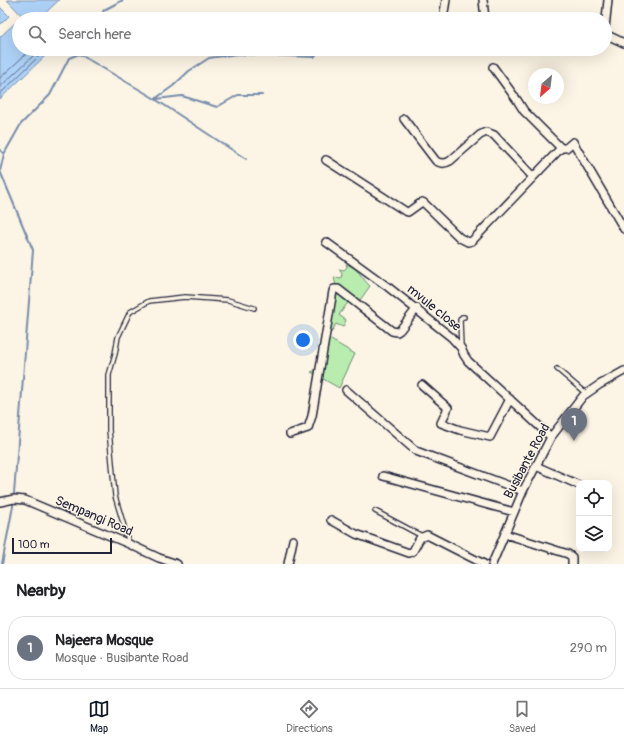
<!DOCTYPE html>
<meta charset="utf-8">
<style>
:root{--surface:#fff;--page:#f6f6f6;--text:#202124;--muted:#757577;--line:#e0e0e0;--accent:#111827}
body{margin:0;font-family:Pangolin,sans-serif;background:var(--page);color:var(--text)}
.controls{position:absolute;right:12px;bottom:12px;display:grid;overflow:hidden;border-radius:8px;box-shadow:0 4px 16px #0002}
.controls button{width:36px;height:36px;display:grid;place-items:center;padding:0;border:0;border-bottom:1px solid var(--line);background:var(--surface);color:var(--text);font:20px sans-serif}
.compass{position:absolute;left:528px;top:68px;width:36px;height:36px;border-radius:50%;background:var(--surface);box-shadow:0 4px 16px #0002;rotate:208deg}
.scale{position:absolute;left:12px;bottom:10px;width:100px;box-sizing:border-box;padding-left:4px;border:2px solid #22223b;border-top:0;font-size:11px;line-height:14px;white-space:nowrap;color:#22223b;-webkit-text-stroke:3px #fcf5e5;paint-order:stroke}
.you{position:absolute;left:303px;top:340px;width:14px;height:14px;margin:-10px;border:3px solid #fff;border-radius:50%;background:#1a73e8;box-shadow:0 0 0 6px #1a73e833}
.badge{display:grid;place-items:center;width:26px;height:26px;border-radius:50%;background:var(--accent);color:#fff;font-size:13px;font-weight:700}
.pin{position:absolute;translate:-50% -33px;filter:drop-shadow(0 1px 2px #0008)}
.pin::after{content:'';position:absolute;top:21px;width:14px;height:12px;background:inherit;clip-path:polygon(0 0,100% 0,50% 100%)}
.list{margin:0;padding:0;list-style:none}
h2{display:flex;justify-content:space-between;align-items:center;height:52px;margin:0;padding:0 16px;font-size:17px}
h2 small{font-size:13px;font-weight:400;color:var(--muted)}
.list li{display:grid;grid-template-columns:26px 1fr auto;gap:12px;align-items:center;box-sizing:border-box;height:64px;margin:0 8px 8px;padding:0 8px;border:1px solid var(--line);border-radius:16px}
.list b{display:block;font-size:15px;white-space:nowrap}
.list p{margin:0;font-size:13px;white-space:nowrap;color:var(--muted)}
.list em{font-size:13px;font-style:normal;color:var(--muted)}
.icon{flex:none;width:22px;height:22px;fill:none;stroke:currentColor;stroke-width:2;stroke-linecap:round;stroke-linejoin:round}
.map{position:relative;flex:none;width:624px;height:564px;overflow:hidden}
.search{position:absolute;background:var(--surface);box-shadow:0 4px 16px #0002;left:12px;right:12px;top:12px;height:44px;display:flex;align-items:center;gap:10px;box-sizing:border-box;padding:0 14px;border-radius:22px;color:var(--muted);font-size:15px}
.sheet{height:124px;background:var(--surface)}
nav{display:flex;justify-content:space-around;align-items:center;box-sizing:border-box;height:56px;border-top:1px solid var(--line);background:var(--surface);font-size:11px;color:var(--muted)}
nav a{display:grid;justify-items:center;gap:2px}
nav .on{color:var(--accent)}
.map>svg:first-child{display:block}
.green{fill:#b9edaf;stroke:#6e8875}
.water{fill:#aed2f7;stroke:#768cac}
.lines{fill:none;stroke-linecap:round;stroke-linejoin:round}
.shore{stroke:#5a6886;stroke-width:1}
.stream{stroke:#768cac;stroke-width:2}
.lane-casing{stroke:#22223b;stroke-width:6}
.street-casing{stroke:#22223b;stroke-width:10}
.lane{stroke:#fcf5e5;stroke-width:3.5}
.street{stroke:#fcf5e5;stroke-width:7}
.labels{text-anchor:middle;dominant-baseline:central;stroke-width:3;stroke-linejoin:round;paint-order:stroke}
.street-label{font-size:13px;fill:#22223b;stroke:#fcf5e5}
</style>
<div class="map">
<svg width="624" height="564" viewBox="0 0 624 564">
<rect width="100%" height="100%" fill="#fcf5e5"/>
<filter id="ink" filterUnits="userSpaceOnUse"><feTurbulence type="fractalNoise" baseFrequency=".025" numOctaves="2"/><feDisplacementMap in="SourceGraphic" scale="8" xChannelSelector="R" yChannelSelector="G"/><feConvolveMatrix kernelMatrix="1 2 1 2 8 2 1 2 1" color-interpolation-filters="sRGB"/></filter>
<g filter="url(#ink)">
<path class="green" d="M 346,264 C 360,269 361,278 370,286 L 358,303 L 336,286 L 334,277 L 341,278 L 342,274 L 339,269 L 344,270 L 347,267 Z
M 336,291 L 349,301 L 339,315 L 346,320 L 343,327 L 336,324 L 331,333 L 330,332 Z
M 326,337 L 355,354 L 339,388 L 311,372 L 317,370 Z"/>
<path class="water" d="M 7,0 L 59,0 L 39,19 L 25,19 Z
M 0,7 L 9,16 L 0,25 Z
M 15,23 L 19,27 L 19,49 L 40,49 L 46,55 L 0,99 L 0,37 Z"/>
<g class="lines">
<path class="shore" d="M 0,78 L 26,54 L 26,49
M 0,87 L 33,56 L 32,49
M 0,94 L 39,56 L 37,49"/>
<path class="stream" d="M 100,19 L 104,10 L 123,0
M 79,54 L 152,97 L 246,159
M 155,99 L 173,86 L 189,71 L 209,58 L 237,54 L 314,57 L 321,49
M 156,99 L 182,96 L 217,107 L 238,95 L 262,95
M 0,150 L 4,154
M 2,564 L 13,506 L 33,250 L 0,171 L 4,154 L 21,124 L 50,95 L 69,58 L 79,54 L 83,49"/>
<g class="lane-casing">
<path id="lane" d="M 461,347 L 460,320 L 462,317 L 464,317
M 557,369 L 584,392 L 583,395
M 375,511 L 422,536
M 129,543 L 115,496 L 109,430 L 109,375 L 115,354 L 118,337 L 130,312 L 149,301 L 185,297 L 228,300 L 254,308"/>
</g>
<g class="street-casing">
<path id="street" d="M 483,0 L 485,19
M 443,19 L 446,0
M 605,28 L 608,0
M 605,34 L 624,43
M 493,67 L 517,100 L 524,111 L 561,148
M 404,119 L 436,161 C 441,164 445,164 450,161 L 480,135 L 486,132 L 494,135 L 533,177
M 326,160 L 405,211 L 408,212 L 422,202 L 424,203 L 460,238 L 468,242 L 472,241 L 561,148 L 566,148 L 573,142 L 624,229
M 326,242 L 388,287 L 451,337 L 461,348 L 464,355 L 468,361 L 551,437
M 422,385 L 448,408 L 441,423 L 460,430 L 490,437 L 510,399
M 346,390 L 416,451 L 523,491
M 290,434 L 308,428 L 312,416 L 333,291 L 334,289 L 338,289 L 392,331 L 397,332 L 400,330 L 417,308
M 536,466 L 579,485
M 383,476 L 514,512
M 0,502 L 14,499 L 25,500 L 129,544 L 159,558 L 177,564
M 331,520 L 356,534 L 409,553 L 413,551 L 420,538 L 427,535 L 484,564
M 505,534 L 568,554 L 572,557 L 572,564
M 288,564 L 293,540
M 492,564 L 523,491 L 551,437 L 583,396 L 599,385 L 624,371"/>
</g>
<use href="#lane" class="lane"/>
<use href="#street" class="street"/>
</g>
</g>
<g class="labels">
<g class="street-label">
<text transform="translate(434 308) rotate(39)">mvule close</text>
<text transform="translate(527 461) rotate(-62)">Busibante Road</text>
<text transform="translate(94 516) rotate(23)">Sempangi Road</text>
</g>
</g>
</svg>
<div class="controls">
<button><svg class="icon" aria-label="locate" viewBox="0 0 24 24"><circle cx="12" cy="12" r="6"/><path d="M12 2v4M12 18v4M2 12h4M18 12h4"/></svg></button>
<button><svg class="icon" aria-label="layers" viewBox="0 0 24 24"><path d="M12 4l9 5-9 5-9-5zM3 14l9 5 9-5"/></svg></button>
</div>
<svg class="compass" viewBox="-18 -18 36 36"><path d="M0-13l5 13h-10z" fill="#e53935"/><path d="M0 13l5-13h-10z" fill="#757577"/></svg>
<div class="scale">100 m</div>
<div class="you"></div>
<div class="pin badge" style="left:574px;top:441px;background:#6b7280">1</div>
<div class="search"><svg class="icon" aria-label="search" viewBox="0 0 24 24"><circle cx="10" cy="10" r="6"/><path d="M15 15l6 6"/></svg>Search here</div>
</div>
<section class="sheet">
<h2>Nearby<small></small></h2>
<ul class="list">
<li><span class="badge" style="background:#6b7280">1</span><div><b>Najeera Mosque</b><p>Mosque · Busibante Road</p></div><em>290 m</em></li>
</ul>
</section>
<nav>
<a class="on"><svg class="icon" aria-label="map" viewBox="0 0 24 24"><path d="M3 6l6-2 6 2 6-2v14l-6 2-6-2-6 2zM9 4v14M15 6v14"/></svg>Map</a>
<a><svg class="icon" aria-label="directions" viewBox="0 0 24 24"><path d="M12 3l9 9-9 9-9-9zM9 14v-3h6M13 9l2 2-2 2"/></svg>Directions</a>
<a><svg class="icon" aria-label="saved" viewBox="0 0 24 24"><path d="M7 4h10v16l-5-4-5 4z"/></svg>Saved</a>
</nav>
